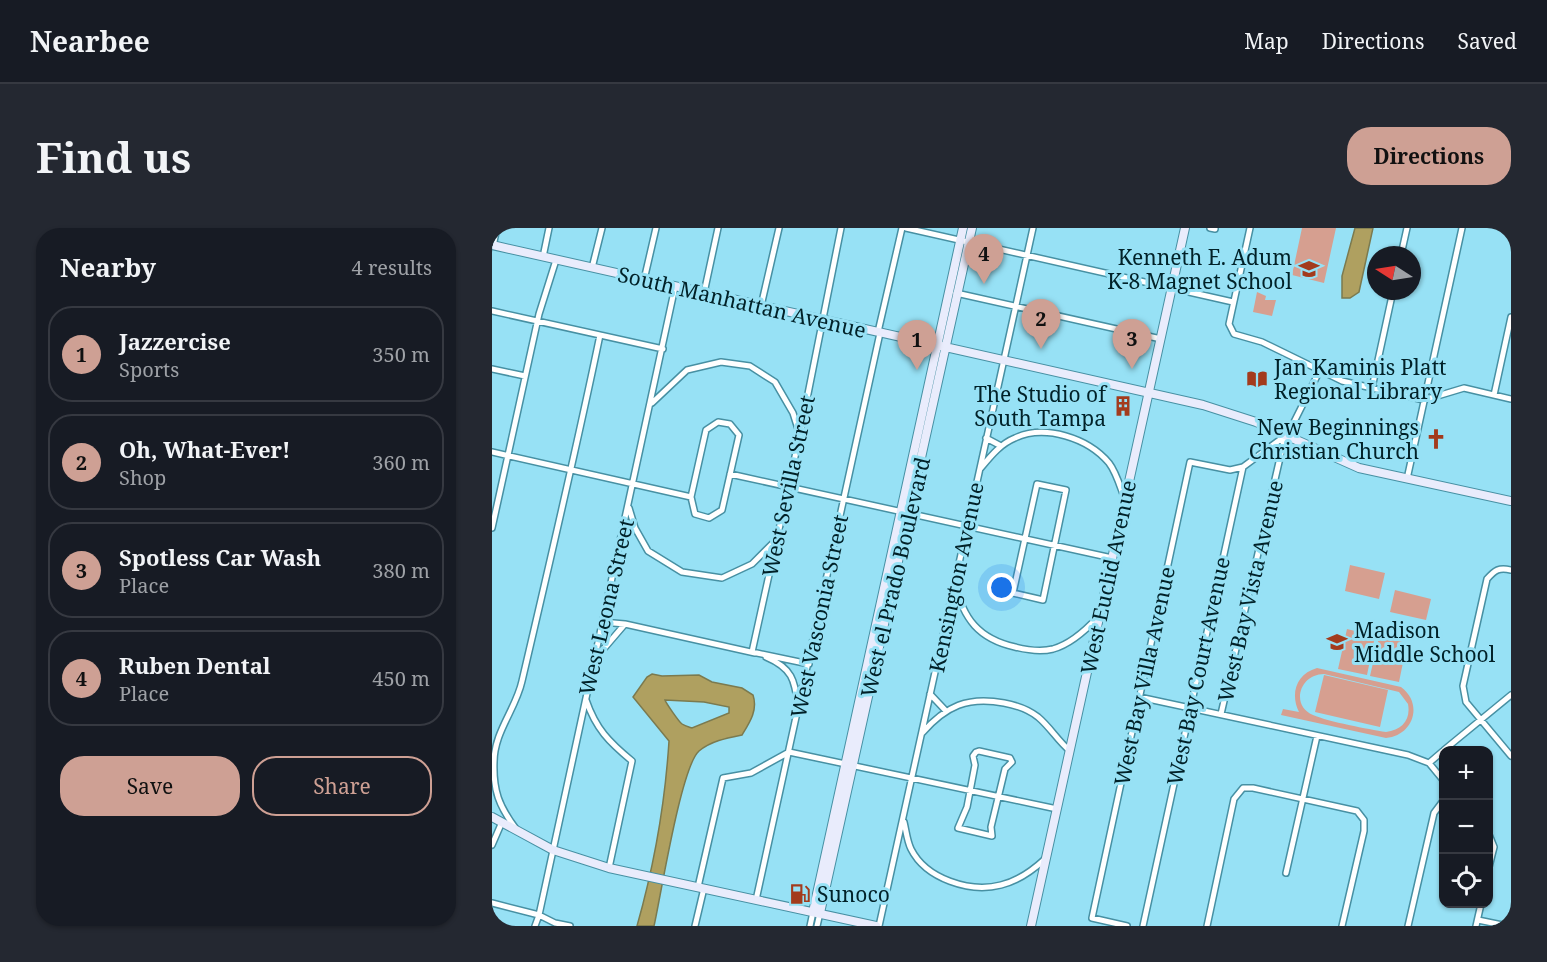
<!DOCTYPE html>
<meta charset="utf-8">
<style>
:root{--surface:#171b24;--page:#242831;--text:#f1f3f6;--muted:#9ea1a6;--line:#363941;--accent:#cea094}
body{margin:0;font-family:"Noto Serif",serif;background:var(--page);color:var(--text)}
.controls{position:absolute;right:18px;bottom:18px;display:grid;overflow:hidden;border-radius:12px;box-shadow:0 2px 4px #0004}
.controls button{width:54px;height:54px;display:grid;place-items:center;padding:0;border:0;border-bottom:2px solid var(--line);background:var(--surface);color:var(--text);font:30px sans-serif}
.compass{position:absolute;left:875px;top:18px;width:54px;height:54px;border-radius:50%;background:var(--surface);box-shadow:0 2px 4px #0004;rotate:282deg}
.you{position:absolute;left:510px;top:360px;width:21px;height:21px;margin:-15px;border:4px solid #fff;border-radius:50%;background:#1a73e8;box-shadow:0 0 0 9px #1a73e833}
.badge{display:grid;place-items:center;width:39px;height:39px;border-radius:50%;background:var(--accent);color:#111;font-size:20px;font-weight:700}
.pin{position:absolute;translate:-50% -50px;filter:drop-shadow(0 2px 3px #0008)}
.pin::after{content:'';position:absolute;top:32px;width:21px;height:18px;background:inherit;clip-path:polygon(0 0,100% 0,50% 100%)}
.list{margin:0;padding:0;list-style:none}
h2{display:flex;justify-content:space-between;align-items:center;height:78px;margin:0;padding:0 24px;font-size:26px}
h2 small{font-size:20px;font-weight:400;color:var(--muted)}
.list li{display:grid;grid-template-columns:39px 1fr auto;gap:18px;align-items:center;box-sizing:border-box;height:96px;margin:0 12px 12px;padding:0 12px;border:2px solid var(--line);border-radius:24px}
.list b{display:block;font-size:22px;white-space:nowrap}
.list p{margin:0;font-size:20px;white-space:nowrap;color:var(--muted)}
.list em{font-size:20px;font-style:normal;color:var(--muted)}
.actions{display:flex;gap:12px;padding:18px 24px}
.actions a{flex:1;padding:14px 0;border:2px solid var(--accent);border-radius:24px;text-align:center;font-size:21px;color:var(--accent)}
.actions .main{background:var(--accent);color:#111}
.icon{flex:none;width:33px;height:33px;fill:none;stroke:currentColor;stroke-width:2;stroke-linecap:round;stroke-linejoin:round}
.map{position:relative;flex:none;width:1019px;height:698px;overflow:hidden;border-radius:24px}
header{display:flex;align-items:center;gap:36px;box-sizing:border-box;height:84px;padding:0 30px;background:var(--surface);border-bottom:2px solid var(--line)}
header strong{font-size:28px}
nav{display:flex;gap:33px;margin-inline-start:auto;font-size:21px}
.intro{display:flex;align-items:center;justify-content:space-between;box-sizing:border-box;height:144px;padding:0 36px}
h1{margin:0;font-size:42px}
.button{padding:15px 27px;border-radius:24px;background:var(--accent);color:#111;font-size:21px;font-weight:700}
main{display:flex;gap:36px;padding:0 36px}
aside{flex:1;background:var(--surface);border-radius:24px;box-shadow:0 2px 4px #0004}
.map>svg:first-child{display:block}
.green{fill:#d69f90;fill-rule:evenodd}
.water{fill:#afa060;stroke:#7b7a4f;stroke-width:1.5;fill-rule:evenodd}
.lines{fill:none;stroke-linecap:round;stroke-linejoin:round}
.street-casing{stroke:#4790a3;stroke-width:8}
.secondary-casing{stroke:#4790a3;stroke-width:10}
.street{stroke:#fff;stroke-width:5}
.secondary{stroke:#e9ecfc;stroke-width:8}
.labels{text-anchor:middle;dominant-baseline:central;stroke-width:6;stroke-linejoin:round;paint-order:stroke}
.poi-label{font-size:21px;fill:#012128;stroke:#97e1f5;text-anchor:end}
.street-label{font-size:21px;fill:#012128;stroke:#97e1f5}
</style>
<header>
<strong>Nearbee</strong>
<nav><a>Map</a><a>Directions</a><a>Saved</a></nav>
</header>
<div class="intro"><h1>Find us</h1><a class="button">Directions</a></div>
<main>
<aside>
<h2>Nearby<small>4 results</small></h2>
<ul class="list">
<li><span class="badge">1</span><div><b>Jazzercise</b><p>Sports</p></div><em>350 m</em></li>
<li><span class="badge">2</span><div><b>Oh, What-Ever!</b><p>Shop</p></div><em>360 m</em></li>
<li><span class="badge">3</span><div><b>Spotless Car Wash</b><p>Place</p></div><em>380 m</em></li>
<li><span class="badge">4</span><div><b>Ruben Dental</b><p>Place</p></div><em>450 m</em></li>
</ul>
<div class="actions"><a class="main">Save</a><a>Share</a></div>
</aside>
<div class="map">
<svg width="1019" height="698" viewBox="0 0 1019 698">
<rect width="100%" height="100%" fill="#97e1f5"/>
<path class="green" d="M 810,0 L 844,0 L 832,55 L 800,47 Z
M 765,64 L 774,68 L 773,72 L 784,72 L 780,88 L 761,84 Z
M 858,337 L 893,345 L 887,371 L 853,363 Z
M 903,362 L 939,371 L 934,392 L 898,384 Z
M 855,401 L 883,408 L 875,447 L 846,441 Z
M 887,409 L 915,415 L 907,454 L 878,448 Z
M 825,440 L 909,459 C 932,476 921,508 894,510 L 789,487 L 791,481 L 807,484 C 798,466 804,446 825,440 ZM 832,446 L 907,464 L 916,476 C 919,492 910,502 894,504 C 876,501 837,494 821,487 C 798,477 808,446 832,446 Z
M 832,447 L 896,462 L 888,499 L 823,484 Z"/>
<path class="water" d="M 863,0 L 881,0 L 867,64 L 858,70 L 850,70 L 850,48 Z
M 160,446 L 170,448 L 207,447 L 220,454 L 250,460 L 261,467 C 266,482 258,494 250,507 C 235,510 219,513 207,523 C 189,539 169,667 162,698 L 145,698 C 162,638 173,576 177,513 L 141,469 L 155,449 ZM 173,472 L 212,474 L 237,479 L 237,485 L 200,500 C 197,499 193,498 190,496 C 187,494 174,475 173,472 Z"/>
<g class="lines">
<g class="street-casing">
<path id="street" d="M 414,0 L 741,74
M 718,0 L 723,1
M 758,0 L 737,96 L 742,106 L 770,114 L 850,153 L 880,160 L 932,172 L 972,160 L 1019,171
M 1,18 L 5,0
M 909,27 L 915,0
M 51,29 L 57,0
M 100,40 L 110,0
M 152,52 L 164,0
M 212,65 L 226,0
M 464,65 L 669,111
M 269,78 L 287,0
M 0,83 L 171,121
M 386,104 L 410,0
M 0,141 L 33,148
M 880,160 L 901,63
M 1002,167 L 1019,89
M 160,175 L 195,142 L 229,134 L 258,138 L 283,154 L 301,185 L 307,204
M 226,194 L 238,196 L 247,207 L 230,282 L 217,290 L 203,286 L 199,269 L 214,202 Z
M 494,210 L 509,218
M 0,224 L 199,269
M 488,241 C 498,229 508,216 523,210 C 553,196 596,210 617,235 C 624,244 628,258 632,269
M 238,246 L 620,330
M 915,251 L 970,0
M 545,256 L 574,262 L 551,372 L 521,365 Z
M 137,280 L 143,300 L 156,323 L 190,344 L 230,350 L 260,336 L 284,312
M 0,300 L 47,86 L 64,32
M 1019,342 C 1007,339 1003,342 995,351 L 971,458 L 974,474 L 1019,528
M 463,355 C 471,391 487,411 523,419 C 535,422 549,424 561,421 C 579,416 594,402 606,389
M 110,394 L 133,396
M 274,429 C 300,440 303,452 306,478
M 103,431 L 133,396 L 263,425
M 317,436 L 260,424 L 308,206 L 349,0
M 438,466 L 454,483
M 647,469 L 916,527 L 937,535 L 951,552
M 94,472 C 104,501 117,514 140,533 L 117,640
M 729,486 L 793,208 L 799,200 L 828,142
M 430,505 C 454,478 476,468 512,475 C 523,477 537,482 546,489 C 558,499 566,513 578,523
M 952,522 L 1019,467
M 487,523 L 518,530 L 520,534 L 513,541 L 499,599 L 500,608 L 466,600 L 475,579 L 483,537 L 481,528 L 484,524 Z
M 937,535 L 951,523
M 412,594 C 414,602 415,613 419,621 C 434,651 478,665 509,657 C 526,653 540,643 553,631
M 24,601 C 7,578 1,563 2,534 C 2,504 24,481 30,453 C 57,338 84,223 108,107
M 996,604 L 1002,619 L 996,643
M 0,617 L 10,594
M 794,645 L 825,508
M 206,659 L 231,550 L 259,545 L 297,524 L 565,581
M 264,672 L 388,105
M 0,675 L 47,687 L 63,695 L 78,698
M 986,692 L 1015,698
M 43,698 L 47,687 L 183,59
M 203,698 L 212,660
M 318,698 L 321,684
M 325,698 L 328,685
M 387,698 L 541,0
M 635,698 L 600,690 L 698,234 L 738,242 L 751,239
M 651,698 L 751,239 L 793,208
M 715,698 L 742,571 L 751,560 L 761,560 L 865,583 L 872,592 L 872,603 L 850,698
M 916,698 L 942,585 L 951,573
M 984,698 L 989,676"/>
</g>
<g class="secondary-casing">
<path id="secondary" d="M 0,17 L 711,177 L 764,194 L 867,240 L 1019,273
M 0,589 L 61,622 L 117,640 L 384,698
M 321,684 L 471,0
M 328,685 L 480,0
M 539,698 L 693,0"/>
</g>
<use href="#street" class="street"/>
<use href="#secondary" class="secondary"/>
</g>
<defs>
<g id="school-bare" transform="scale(1.62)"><path d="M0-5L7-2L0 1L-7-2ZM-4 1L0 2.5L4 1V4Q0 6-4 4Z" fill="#a33b1d" stroke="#97e1f5" stroke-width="2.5" paint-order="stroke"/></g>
<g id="library-bare" transform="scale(1.62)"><path d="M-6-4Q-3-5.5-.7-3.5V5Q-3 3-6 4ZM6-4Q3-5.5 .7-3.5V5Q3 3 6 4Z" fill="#a33b1d" stroke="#97e1f5" stroke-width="2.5" paint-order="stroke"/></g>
<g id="building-bare" transform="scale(1.62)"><path d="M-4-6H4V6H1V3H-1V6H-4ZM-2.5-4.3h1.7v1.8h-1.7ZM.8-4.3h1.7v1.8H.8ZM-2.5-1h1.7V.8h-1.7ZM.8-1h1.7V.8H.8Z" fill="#a33b1d" stroke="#97e1f5" stroke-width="2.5" paint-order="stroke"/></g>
<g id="church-bare" transform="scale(1.62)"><path d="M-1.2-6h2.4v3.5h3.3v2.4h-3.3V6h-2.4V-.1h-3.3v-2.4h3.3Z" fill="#a33b1d" stroke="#97e1f5" stroke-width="2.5" paint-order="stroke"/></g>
<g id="fuel-bare" transform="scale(1.62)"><path d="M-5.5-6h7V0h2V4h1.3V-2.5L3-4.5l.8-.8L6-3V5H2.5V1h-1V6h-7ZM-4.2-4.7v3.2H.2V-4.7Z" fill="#a33b1d" stroke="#97e1f5" stroke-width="2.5" paint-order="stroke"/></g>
</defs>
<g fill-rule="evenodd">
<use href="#school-bare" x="817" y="41"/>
<use href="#library-bare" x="765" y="151"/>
<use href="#building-bare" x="631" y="178"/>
<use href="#church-bare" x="944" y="211"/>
<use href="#school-bare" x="845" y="414"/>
<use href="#fuel-bare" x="308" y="666"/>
</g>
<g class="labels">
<g class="poi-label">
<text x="800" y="29">Kenneth E. Adum<tspan x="800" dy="24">K-8 Magnet School</tspan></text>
<text x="782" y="139" text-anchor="start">Jan Kaminis Platt<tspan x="782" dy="24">Regional Library</tspan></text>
<text x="614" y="166">The Studio of<tspan x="614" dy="24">South Tampa</tspan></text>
<text x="927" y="199">New Beginnings<tspan x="927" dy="24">Christian Church</tspan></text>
<text x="862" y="402" text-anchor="start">Madison<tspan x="862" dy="24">Middle School</tspan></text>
<text x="325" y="666" text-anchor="start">Sunoco</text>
</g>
<g class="street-label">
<text transform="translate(250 74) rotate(13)">South Manhattan Avenue</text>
<text transform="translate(296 258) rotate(-78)">West Sevilla Street</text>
<text transform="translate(403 349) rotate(-77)">West el Prado Boulevard</text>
<text transform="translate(464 349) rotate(-78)">Kensington Avenue</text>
<text transform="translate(616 349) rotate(-78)">West Euclid Avenue</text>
<text transform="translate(758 363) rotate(-77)">West Bay Vista Avenue</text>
<text transform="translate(114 379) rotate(-77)">West Leona Street</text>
<text transform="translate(327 388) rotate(-78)">West Vasconia Street</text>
<text transform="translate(706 443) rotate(-78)">West Bay Court Avenue</text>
<text transform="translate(652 448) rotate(-78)">West Bay Villa Avenue</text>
</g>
</g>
</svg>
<div class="controls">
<button>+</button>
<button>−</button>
<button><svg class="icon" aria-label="locate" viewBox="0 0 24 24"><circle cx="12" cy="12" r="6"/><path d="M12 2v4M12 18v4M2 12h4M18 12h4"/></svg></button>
</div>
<svg class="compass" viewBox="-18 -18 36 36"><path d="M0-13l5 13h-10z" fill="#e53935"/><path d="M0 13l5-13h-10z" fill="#9ea1a6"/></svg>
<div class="you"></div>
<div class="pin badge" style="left:425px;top:142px">1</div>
<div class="pin badge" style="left:549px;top:121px">2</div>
<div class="pin badge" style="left:640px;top:141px">3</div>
<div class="pin badge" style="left:492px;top:56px">4</div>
</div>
</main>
